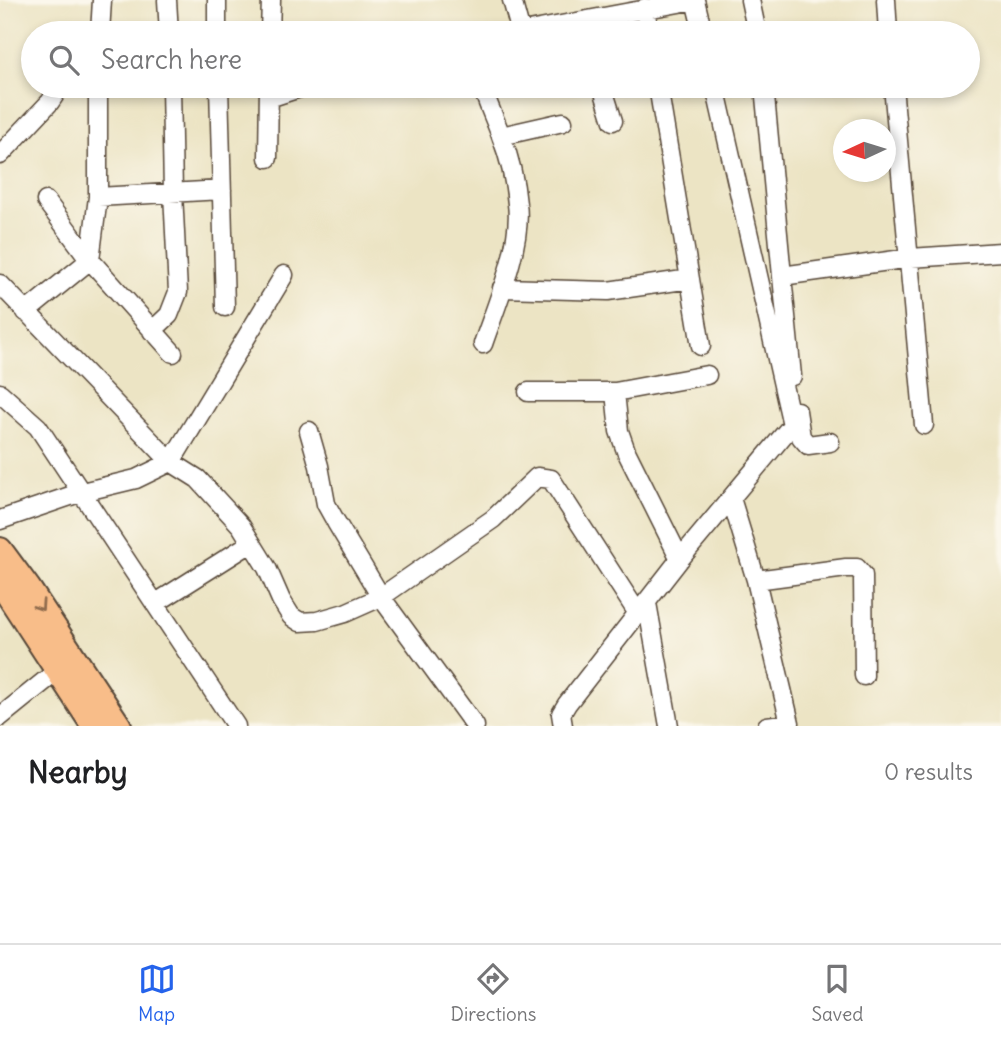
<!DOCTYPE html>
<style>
:root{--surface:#fff;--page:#f6f6f6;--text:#202124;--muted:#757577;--line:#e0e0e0;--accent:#2563eb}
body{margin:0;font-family:Delius,sans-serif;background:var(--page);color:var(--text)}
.compass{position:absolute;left:833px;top:119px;width:63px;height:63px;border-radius:50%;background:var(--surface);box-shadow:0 4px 10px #0003;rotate:266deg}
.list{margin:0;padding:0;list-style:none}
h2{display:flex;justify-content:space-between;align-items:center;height:91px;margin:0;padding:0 28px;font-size:30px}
h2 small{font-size:23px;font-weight:400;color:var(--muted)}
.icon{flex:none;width:38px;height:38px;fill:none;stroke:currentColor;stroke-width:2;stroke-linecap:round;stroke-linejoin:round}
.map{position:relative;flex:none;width:1001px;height:726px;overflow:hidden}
.search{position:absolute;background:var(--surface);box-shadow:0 4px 10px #0003;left:21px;right:21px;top:21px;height:77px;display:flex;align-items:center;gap:18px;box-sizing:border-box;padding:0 24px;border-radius:38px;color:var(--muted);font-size:26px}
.sheet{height:217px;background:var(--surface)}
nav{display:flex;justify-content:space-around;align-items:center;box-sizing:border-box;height:98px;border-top:2px solid var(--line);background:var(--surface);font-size:19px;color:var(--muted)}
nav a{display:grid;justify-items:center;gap:4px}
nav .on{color:var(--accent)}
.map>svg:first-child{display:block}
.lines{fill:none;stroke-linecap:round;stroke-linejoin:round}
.minor-casing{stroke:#564637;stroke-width:21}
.highway-casing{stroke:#564637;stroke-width:28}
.minor{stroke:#fff;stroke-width:18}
.highway{stroke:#f8bd89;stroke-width:24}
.oneway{stroke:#906c4e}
</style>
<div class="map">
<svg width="1001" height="726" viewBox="0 0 1001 726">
<rect width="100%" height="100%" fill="#fbf7ec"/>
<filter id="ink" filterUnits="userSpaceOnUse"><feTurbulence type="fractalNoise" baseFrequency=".0143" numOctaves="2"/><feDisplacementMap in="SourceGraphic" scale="14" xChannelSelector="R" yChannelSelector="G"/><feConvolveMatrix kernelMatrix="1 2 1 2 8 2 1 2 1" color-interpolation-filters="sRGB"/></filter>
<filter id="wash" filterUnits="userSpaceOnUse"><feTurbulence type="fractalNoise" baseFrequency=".00686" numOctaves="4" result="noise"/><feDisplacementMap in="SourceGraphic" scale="28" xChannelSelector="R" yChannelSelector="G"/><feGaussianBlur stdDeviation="1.57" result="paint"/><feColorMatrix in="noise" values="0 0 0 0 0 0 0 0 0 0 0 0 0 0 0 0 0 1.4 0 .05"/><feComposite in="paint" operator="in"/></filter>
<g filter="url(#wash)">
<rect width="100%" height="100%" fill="#ece4c4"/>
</g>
<g filter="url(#ink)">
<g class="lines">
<g class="minor-casing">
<path id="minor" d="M 167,0 L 169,33
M 217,0 L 217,33
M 512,0 L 521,33
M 750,0 L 757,33
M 886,0 L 888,33
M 645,8 L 649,33
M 100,33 L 102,0
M 270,33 L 271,0
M 518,33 L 695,0 L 703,33
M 219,86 L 225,307
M 482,86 C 487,103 495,119 501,136 C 509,156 515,182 517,204 C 523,243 496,306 483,344
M 602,86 L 613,121
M 658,86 L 701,346
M 764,86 L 782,276
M 893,86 L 924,425
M 269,98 L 306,86
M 501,136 L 563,122
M 0,155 L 50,102 L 58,90 L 67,86
M 268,158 L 269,86
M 98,197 L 222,190
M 46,201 L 90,260 L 173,353
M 0,284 L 171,462 L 198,479 L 241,526 L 267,568 L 281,600 L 291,616 L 300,622 L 317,621 L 345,613 L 381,597 L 493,519 L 537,477 L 551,479 L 637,612
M 502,288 L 608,291 L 690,279
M 26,312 L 90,260 L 98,197 L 98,86
M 152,331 L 169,315 L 178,292 L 173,193 L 171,86
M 792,376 L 782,276 L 910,258 L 1001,252
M 528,392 L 615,392 L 619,431 L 626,451 L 680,559
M 615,392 L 707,375
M 0,393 L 38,427 L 236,726
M 797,411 L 801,437 L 808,445 L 830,442
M 309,431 L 319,466 L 326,504 L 336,522 L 381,597 L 475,726
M 731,498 L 756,580 L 790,723 L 767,726
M 0,520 L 82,492 L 136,479 L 171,462 L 284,275
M 756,580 L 846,568 L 857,568 L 863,575 L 864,676
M 156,603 L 251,543
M 647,603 L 669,726
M 0,717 L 57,671
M 563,726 L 561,714 L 567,704 L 680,559 L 792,425 L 715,86"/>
</g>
<g class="highway-casing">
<path id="highway" d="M 0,550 L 28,588 L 119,726
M 0,582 L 94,726"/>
</g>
<use href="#minor" class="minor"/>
<use href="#highway" class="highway"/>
</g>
<defs><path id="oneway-chevron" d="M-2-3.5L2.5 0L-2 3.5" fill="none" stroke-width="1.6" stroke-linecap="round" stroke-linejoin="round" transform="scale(1.75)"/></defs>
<use class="oneway" href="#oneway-chevron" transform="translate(40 606) rotate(56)"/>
</g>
</svg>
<svg class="compass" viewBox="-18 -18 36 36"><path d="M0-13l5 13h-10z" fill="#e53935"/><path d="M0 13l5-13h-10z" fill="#757577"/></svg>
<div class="search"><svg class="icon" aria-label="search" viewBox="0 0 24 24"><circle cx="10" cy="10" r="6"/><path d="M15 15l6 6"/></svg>Search here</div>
</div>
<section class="sheet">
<h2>Nearby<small>0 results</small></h2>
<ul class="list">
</ul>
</section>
<nav>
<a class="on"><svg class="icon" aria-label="map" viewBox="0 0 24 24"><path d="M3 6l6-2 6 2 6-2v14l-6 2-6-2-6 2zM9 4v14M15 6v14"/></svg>Map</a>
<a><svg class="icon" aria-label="directions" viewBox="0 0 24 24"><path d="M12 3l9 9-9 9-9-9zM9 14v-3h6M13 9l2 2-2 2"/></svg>Directions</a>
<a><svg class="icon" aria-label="saved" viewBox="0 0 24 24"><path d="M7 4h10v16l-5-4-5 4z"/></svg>Saved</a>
</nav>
